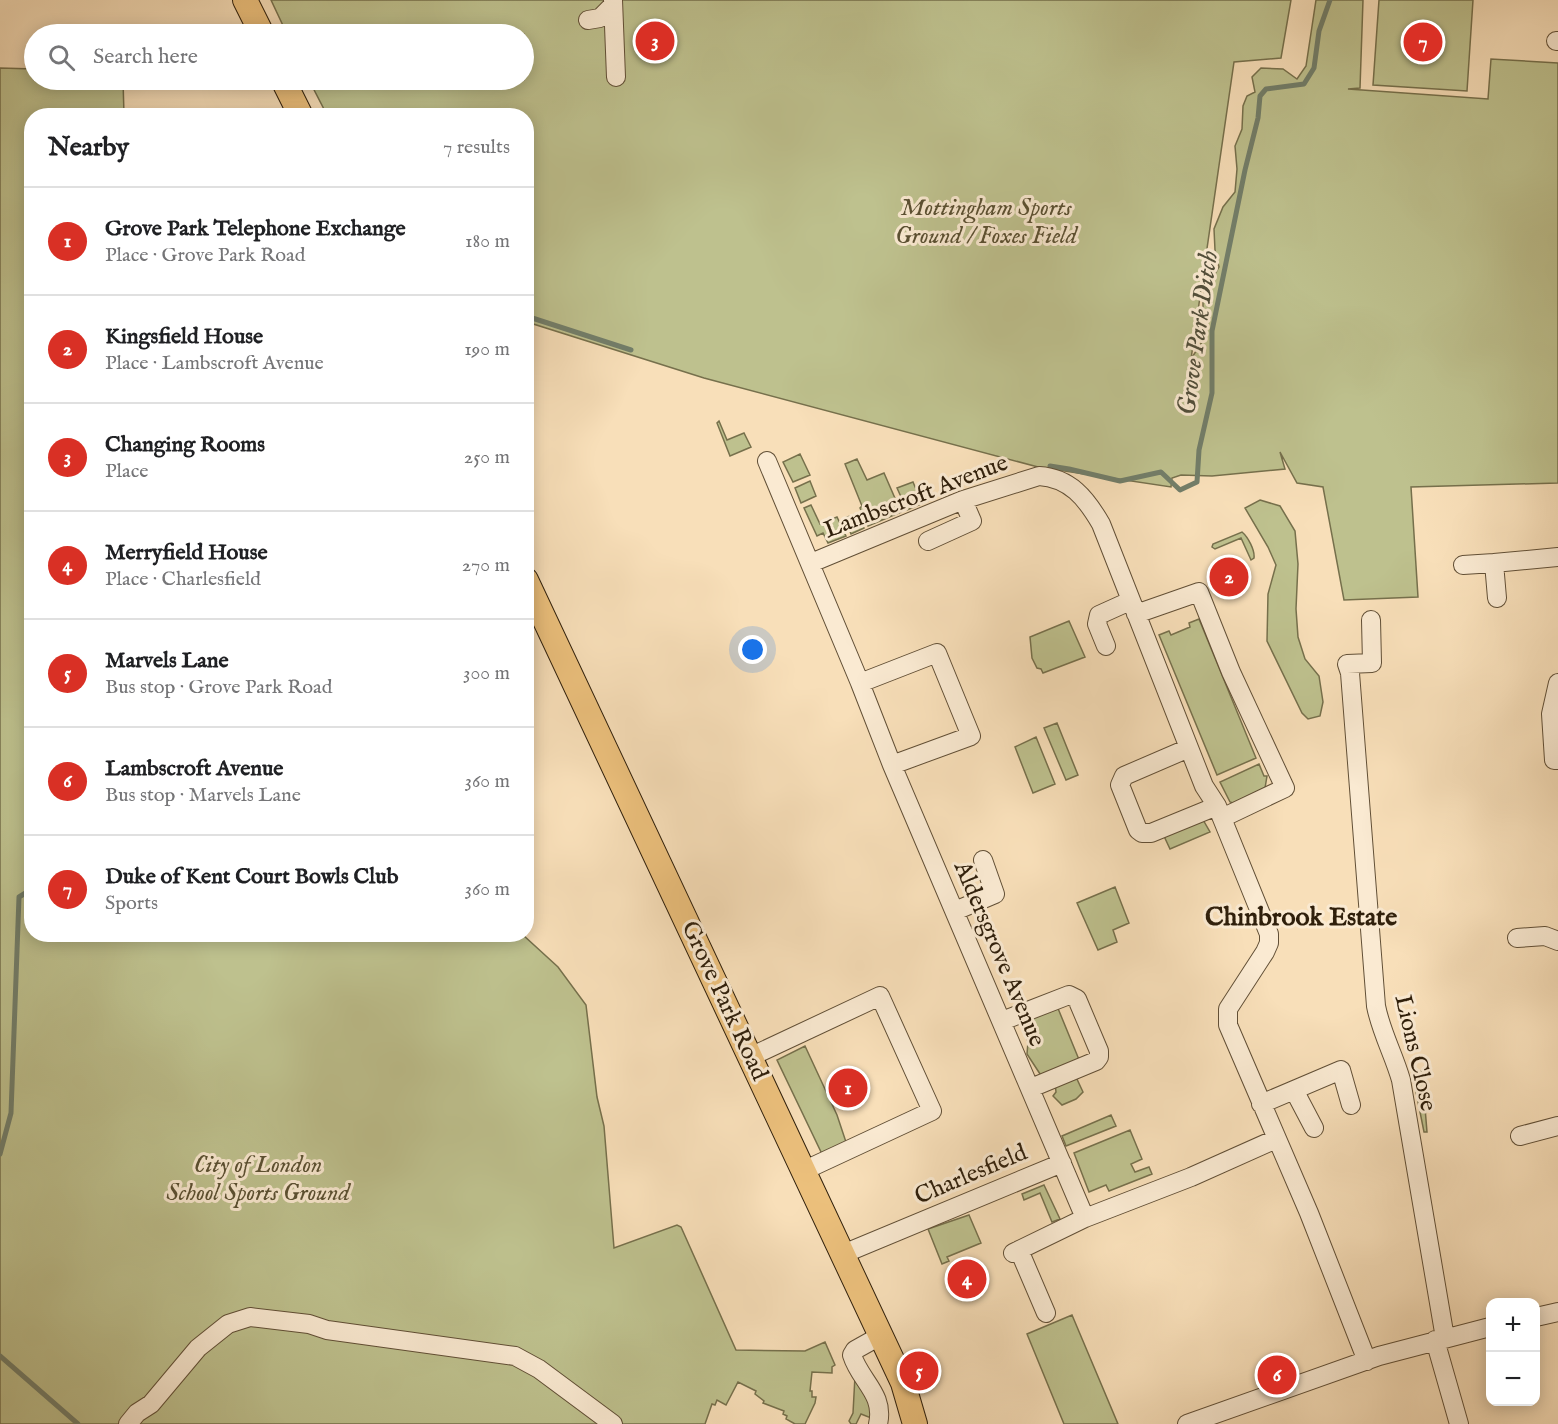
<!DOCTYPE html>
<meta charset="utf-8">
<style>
:root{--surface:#fff;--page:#f2f2f2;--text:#202124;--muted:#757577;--line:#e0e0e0;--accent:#d93025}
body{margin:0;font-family:"IM FELL English",serif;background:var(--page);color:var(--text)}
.controls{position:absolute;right:18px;bottom:18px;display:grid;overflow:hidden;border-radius:12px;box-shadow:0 3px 15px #0003}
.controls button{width:54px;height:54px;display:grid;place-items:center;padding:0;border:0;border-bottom:2px solid var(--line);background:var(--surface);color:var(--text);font:30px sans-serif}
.you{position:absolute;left:753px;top:650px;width:21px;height:21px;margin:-15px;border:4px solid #fff;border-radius:50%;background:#1a73e8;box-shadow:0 0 0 9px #1a73e833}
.badge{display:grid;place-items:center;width:39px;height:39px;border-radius:50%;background:var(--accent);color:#fff;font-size:20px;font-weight:700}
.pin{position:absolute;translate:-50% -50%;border:3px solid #fff;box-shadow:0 2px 6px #0006}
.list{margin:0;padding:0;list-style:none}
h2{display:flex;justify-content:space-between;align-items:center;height:78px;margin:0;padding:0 24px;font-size:26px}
h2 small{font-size:20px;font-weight:400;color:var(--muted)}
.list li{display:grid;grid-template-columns:39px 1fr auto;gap:18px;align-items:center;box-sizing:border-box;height:108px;padding:0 24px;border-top:2px solid var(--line)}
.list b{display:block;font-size:22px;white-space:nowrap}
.list p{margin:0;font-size:20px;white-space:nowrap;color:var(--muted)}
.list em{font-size:20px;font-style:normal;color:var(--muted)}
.icon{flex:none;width:33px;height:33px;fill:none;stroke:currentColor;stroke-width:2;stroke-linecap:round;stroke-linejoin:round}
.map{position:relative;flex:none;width:1558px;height:1424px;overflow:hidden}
.search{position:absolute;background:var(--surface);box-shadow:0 3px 15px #0003;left:24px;top:24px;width:510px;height:66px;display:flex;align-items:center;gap:15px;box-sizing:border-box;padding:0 21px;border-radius:33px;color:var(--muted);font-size:22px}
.panel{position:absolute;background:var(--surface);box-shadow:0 3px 15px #0003;left:24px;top:108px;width:510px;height:834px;border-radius:24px}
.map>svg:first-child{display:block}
.green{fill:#bec18e;stroke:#76704c;stroke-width:1.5}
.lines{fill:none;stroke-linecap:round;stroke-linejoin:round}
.stream{stroke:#727e6a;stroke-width:5}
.minor-casing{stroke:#614f36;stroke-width:20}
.major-casing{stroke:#2f1f0b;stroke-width:26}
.minor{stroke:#faead2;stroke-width:18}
.major{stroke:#ecc07c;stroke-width:24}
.labels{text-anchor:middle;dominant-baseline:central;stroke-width:6;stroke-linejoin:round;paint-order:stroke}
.park-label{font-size:24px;font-style:italic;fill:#5a5032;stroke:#faead2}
.street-label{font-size:24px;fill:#2f1f0b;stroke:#faead2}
.water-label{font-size:26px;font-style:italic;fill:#514e3a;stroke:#faead2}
.neighbourhood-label{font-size:26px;font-weight:bold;fill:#2f1f0b;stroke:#faead2}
</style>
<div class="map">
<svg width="1558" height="1424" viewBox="0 0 1558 1424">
<rect width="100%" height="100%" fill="#f8dfb9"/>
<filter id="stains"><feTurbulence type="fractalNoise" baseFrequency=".00333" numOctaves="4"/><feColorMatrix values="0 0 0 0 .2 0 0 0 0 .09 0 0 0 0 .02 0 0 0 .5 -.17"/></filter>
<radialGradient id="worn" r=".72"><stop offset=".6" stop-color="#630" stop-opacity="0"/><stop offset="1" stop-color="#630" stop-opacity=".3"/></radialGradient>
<path class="green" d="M 271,0 L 1291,0 L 1281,58 L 1234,62 L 1191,359 L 1207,334 L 1203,315 L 1203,295 L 1219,267 L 1215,250 L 1214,229 L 1223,207 L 1235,192 L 1237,169 L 1235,146 L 1242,129 L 1243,106 L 1247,96 L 1255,92 L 1252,77 L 1261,68 L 1283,69 L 1297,79 L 1306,66 L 1316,0 L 1363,0 L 1360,88 L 1348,89 L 1488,99 L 1491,59 L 1558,63 L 1558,483 L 1411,487 L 1418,597 L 1344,600 L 1323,487 L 1297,483 L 1280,452 L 1285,469 L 1212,476 L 1181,475 L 1172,478 L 1171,487 L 1038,467 L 704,378 L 530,323 L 527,328 L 532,332 L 527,335 L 526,116 L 327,115 L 309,80 L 524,80 L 524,34 L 287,34 Z
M 1379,0 L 1473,0 L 1467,91 L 1373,85 Z
M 0,68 L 34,69 L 34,80 L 123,80 L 124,115 L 32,116 L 32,934 L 523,935 L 558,967 L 586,1005 L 597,1097 L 604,1126 L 614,1248 L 677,1225 L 681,1227 L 736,1350 L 805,1351 L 825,1342 L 835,1365 L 832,1367 L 832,1373 L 812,1372 L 810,1391 L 812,1391 L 812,1397 L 816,1397 L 815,1403 L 805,1424 L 795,1424 L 786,1419 L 787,1416 L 783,1414 L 784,1411 L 763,1403 L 764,1401 L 755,1394 L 756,1391 L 738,1382 L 726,1405 L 717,1400 L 715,1405 L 712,1404 L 705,1424 L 0,1424 Z
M 719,421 L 727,440 L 744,433 L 751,447 L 730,456 L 717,423 Z
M 800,454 L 810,475 L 793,482 L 783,462 Z
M 857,459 L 867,480 L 884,473 L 901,512 L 868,526 L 860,508 L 862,506 L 845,464 Z
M 810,481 L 816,496 L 801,503 L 795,488 Z
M 913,482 L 921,501 L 927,499 L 928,501 L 907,510 L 897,488 Z
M 1260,500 L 1280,506 L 1295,531 L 1298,564 L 1296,609 L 1298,637 L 1305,659 L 1319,676 L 1323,702 L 1320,716 L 1308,719 L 1302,713 L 1267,641 L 1268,594 L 1276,565 L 1268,547 L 1245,508 Z
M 811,505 L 820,524 L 837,517 L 846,536 L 828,543 L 823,533 L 817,536 L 804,508 Z
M 858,513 L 864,528 L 851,534 L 845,518 Z
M 1242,532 C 1248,537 1255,550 1254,558 L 1251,560 L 1241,538 L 1215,549 L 1212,547 L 1213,544 Z
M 1199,619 L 1256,758 L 1217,775 L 1159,635 L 1169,631 L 1171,635 L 1190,627 L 1189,623 Z
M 1069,621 L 1085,657 L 1043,673 L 1041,669 L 1037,668 L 1032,658 L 1030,637 Z
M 1057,723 L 1078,775 L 1066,780 L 1044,728 Z
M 1036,737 L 1055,784 L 1033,793 L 1015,747 Z
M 1259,764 L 1264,776 L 1267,776 L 1265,788 L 1233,803 L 1230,802 L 1220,782 Z
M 1202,818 L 1210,832 L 1170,849 L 1163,834 Z
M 1115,887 L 1129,923 L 1113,930 L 1117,942 L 1098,950 L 1077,903 Z
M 1057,1006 L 1080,1062 L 1042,1077 L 1027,1054 L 1028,1042 L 1019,1021 Z
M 805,1046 L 837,1115 L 846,1142 L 822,1154 L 777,1060 Z
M 1422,1071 L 1427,1132 L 1424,1132 L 1412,1072 Z
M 1076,1077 L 1083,1092 L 1076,1099 L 1062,1105 L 1053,1096 L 1056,1092 L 1055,1083 Z
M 1111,1115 L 1116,1126 L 1066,1146 L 1062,1136 Z
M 1130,1130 L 1142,1159 L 1131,1164 L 1135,1172 L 1149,1167 L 1152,1174 L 1109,1191 L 1106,1185 L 1089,1192 L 1074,1153 Z
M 1044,1185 L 1060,1219 L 1052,1222 L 1040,1193 L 1024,1200 L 1022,1194 Z
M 969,1215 L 981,1243 L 947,1257 L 949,1261 L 942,1264 L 928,1229 Z
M 1072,1315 L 1118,1424 L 1064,1424 L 1027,1334 Z
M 855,1376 L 871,1401 L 871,1418 L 861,1414 L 856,1424 L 851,1424 L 849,1421 L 853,1413 Z"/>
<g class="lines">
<path class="stream" d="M 526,316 L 631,350
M 1050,466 L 1069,469 L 1120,481 L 1161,472 L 1180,490 L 1197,482 L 1199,450 L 1212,393 L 1212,331 L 1245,170 L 1258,118 L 1260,96 L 1266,89 L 1304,84 L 1314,68 L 1319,31 L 1330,0
M 0,1154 L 11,1113 L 19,897 L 32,889
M 0,1356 L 78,1424"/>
<g class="minor-casing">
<path id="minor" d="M 613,0 L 616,77
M 588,20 L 600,18 L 613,5
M 1556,41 L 1558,41
M 767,461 L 860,683 L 892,765 L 1085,1218 L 1191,1177 L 1276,1139
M 928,541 L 972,521 L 963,500
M 811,563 L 963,500 L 1039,476 C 1070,478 1086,498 1101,524 L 1204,786 L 1217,806 L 1269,934 L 1269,943 L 1265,952 L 1228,1009 L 1228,1025 L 1309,1213 L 1367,1361
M 1463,565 L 1494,563
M 1497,598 L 1494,563 L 1558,557
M 1136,614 L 1199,592 L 1231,672 L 1285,788 L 1222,818
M 1371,620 L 1372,663 L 1347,664 L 1350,673 L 1376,1006 C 1381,1032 1394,1055 1401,1080 L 1445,1338
M 1106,646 L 1097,624 L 1099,615 L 1130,601
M 860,683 L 937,653 L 971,736 L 892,765
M 1558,683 L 1551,714 L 1554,760 L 1558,760
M 1189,748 L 1124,776 L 1120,785 L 1138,830 L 1142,833 L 1151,833 L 1217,806
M 955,911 L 995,894 L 983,860
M 1517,938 L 1545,936 L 1558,941
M 1002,1021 L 1069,995 L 1077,999 L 1099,1051 L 1099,1057 L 1096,1061 L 1031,1088
M 750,1057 L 880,996 L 932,1111 L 803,1171
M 1294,1090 L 1314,1128
M 1261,1104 L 1341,1070 L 1351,1105
M 1520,1136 L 1558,1126
M 1019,1250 L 1046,1313
M 1013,1253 L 1085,1218
M 843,1254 L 1062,1163
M 1536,1317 L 1558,1312
M 1435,1340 L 1459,1424
M 128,1424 L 137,1413 L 151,1404 L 198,1348 L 228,1324 L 250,1317 L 309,1324 L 327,1330 L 515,1356 L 539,1369 L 613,1424
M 878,1424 C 885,1394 860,1381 852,1355 L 855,1350 L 880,1336
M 1187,1424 L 1379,1356 L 1490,1327"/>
</g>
<g class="major-casing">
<path id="major" d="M 245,0 L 262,34
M 283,80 L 301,116
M 526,580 L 903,1383 L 915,1424"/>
</g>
<use href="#minor" class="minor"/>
<use href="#major" class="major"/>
</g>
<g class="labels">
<g class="park-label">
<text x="986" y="208">Mottingham Sports<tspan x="986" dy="28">Ground / Foxes Field</tspan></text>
<text x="258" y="1165">City of London<tspan x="258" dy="28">School Sports Ground</tspan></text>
</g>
<g class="street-label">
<text transform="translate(916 497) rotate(-21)">Lambscroft Avenue</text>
<text transform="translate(999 954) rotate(67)">Aldersgrove Avenue</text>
<text transform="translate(724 1001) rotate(65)">Grove Park Road</text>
<text transform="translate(1415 1053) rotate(77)">Lions Close</text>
<text transform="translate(971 1175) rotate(-23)">Charlesfield</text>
</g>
<g class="water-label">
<text transform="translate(1198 333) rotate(-82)">Grove Park Ditch</text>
</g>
<g class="neighbourhood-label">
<text x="1301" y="917">Chinbrook Estate</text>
</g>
</g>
<rect width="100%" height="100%" filter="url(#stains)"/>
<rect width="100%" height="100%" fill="url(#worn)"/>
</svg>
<div class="controls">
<button>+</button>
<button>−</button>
</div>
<div class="you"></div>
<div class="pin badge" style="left:848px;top:1088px">1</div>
<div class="pin badge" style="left:1229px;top:577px">2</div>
<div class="pin badge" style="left:655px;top:41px">3</div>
<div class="pin badge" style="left:967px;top:1279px">4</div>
<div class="pin badge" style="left:919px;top:1371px">5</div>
<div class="pin badge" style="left:1277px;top:1375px">6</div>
<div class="pin badge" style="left:1423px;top:42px">7</div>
<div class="search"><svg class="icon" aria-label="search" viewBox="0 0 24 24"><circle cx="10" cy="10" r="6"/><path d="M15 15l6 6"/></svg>Search here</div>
<section class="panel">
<h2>Nearby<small>7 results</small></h2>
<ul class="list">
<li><span class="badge">1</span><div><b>Grove Park Telephone Exchange</b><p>Place · Grove Park Road</p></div><em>180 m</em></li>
<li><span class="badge">2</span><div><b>Kingsfield House</b><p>Place · Lambscroft Avenue</p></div><em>190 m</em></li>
<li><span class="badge">3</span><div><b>Changing Rooms</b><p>Place</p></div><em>250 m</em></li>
<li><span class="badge">4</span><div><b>Merryfield House</b><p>Place · Charlesfield</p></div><em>270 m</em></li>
<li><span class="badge">5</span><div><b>Marvels Lane</b><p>Bus stop · Grove Park Road</p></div><em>300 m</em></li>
<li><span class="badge">6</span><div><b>Lambscroft Avenue</b><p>Bus stop · Marvels Lane</p></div><em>360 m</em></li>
<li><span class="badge">7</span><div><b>Duke of Kent Court Bowls Club</b><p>Sports</p></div><em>360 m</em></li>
</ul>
</section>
</div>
